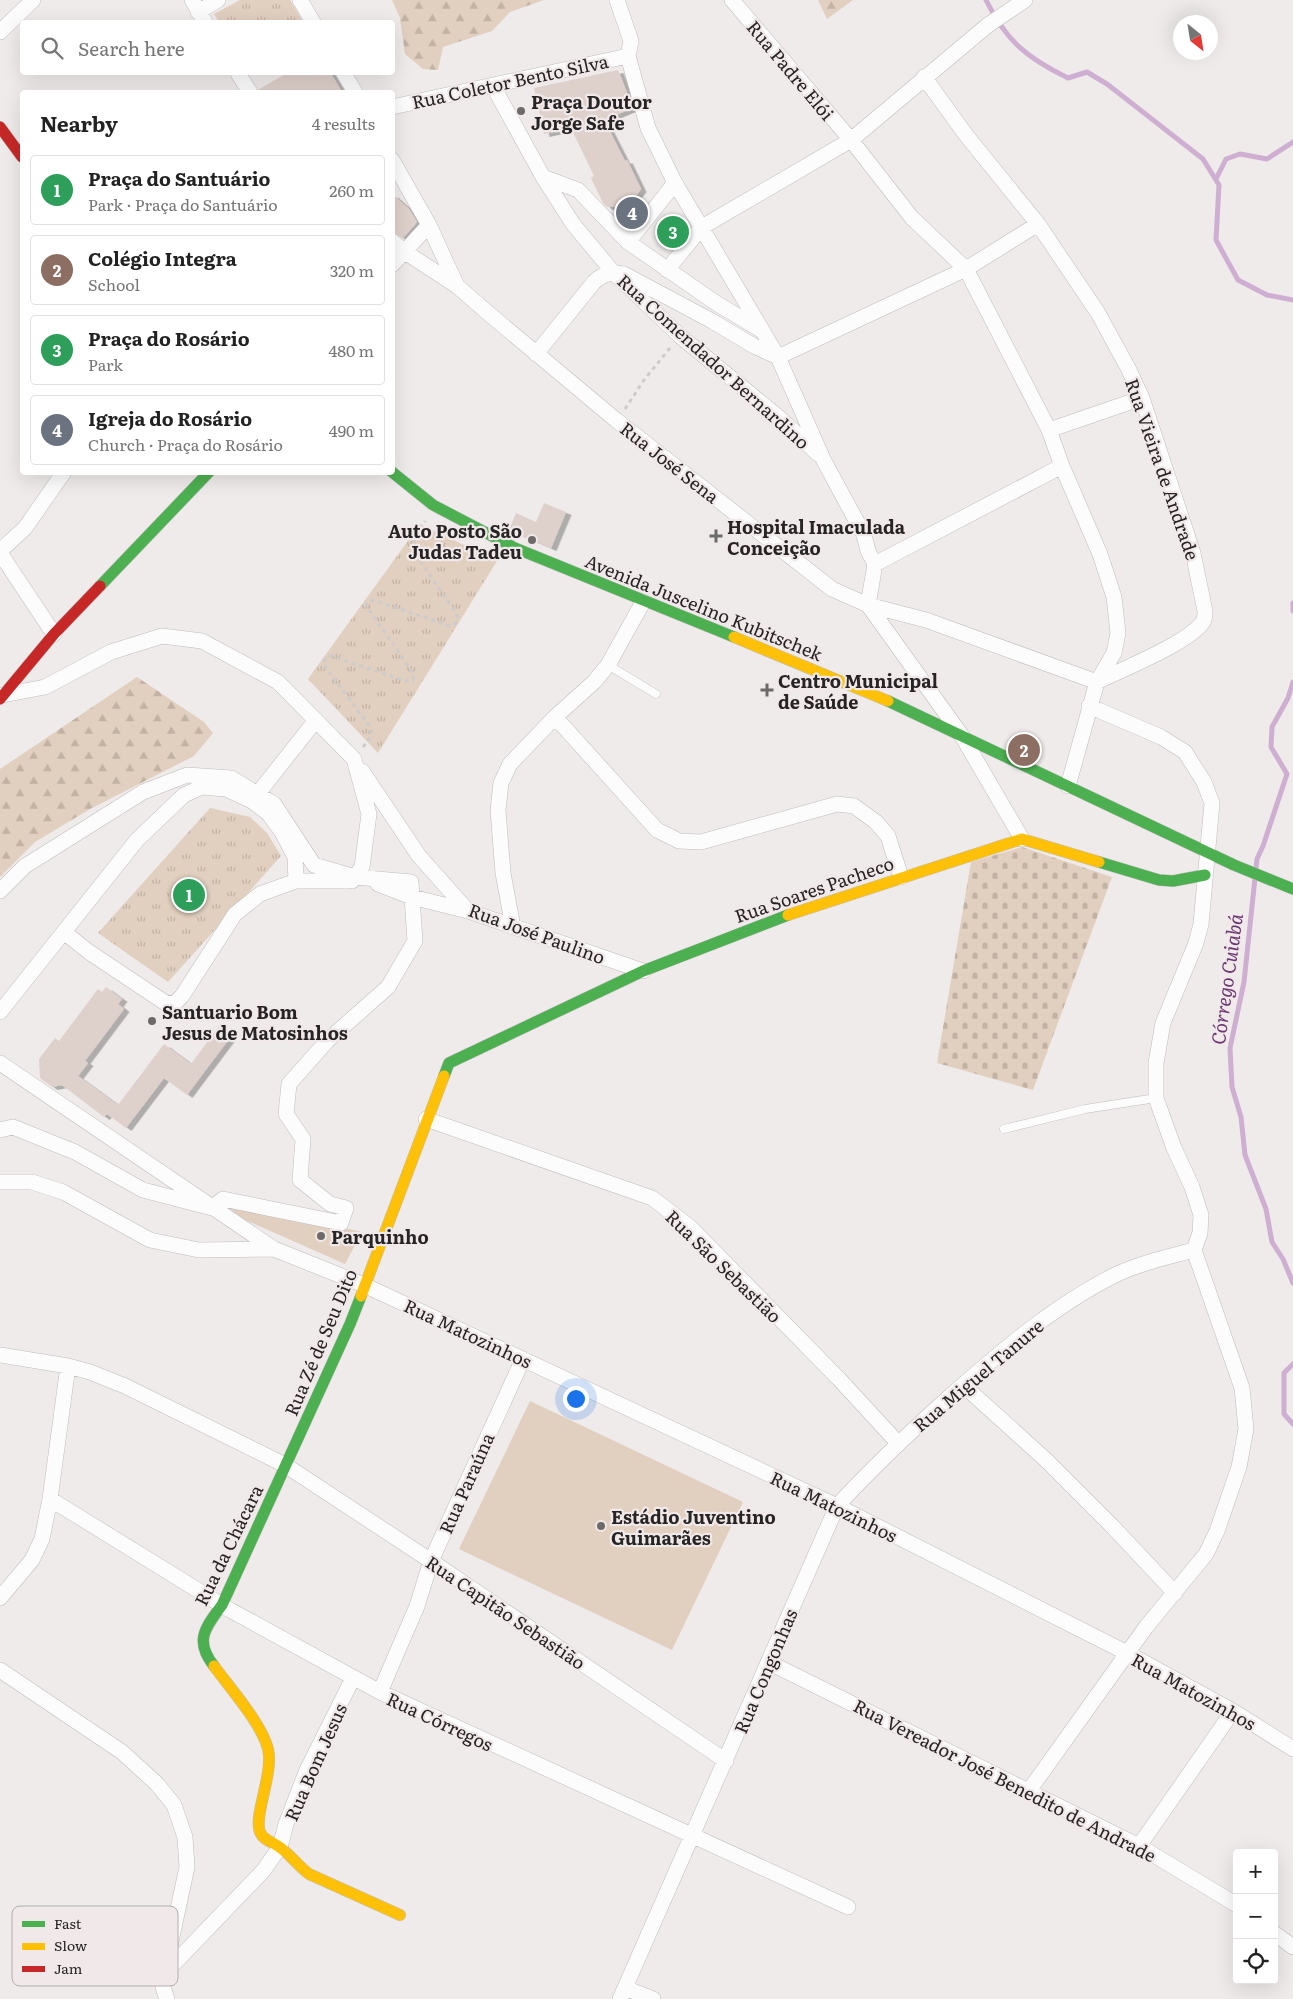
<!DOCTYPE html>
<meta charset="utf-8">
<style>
:root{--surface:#fff;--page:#f6f6f6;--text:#222;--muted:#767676;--line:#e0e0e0;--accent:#0b8043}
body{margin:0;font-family:Literata,serif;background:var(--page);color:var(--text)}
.controls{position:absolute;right:15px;bottom:15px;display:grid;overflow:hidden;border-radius:5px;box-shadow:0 5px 20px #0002}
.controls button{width:45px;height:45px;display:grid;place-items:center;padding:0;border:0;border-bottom:1px solid var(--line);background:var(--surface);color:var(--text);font:25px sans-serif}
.compass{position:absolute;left:1173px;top:15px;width:45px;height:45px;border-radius:50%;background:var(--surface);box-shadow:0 5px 20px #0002;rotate:150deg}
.you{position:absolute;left:575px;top:1398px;width:18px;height:18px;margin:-12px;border:4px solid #fff;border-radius:50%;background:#1a73e8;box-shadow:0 0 0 8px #1a73e833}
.badge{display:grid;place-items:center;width:32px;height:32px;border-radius:50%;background:var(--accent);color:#fff;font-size:16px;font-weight:700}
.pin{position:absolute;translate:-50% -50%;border:2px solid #fff;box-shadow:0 1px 5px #0006}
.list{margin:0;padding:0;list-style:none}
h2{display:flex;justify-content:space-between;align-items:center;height:65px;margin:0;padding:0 20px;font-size:21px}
h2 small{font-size:16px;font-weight:400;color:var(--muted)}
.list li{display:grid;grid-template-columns:32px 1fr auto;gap:15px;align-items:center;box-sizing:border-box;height:70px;margin:0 10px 10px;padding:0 10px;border:1px solid var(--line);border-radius:5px}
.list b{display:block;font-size:19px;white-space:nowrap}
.list p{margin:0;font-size:16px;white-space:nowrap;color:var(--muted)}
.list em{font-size:16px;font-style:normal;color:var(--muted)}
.icon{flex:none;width:28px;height:28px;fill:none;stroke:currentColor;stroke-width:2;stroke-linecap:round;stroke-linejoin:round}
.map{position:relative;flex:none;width:1293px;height:1999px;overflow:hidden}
.search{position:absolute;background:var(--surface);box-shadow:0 5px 20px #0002;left:20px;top:20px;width:375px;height:55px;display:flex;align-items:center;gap:12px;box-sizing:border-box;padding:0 18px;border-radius:5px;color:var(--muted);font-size:19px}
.panel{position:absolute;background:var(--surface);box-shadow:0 5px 20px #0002;left:20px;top:90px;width:375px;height:385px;border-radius:5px}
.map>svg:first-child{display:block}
.forest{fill:url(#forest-firs)}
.cemetery{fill:url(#cemetery-stones)}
.park{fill:url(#park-tufts)}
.garden{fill:#e1cfbf}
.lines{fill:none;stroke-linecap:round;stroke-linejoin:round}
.stream{stroke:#ceafd1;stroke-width:5}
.building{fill:#ded0cb;filter:url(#shadow)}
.lane-casing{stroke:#bfbcbc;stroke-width:9}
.street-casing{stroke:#bfbcbc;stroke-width:16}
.fast-casing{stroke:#bfbcbc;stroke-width:12}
.slow-casing{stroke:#bfbcbc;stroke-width:12}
.jam-casing{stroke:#bfbcbc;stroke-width:12}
.path{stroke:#cdcbcb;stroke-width:3;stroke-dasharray:4 4;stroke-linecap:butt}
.lane{stroke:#fdfcfc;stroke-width:8}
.street{stroke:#fdfcfc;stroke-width:15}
.fast{stroke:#4caf50;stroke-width:11}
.slow{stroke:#ffc107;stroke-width:11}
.jam{stroke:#c62828;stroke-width:11}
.poi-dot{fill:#6d6a6a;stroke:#f1e9e9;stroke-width:2}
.labels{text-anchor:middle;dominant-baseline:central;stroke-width:4.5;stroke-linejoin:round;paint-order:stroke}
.street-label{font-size:18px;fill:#272425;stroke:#f1e9e9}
.poi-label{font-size:18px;font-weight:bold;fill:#272425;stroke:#f1e9e9;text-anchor:start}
.water-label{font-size:19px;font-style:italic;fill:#6b3673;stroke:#f1e9e9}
.key{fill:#f1e9e9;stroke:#b4aeae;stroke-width:1}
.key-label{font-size:14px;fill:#272425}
</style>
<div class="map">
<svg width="1293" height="1999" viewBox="0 0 1293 1999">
<defs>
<pattern id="forest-firs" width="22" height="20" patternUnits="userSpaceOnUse" patternTransform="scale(1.25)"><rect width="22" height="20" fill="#e1cfbf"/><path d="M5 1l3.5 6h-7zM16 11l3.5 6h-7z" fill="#c1b2a4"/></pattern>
<pattern id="cemetery-stones" width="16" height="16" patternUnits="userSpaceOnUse" patternTransform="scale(1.25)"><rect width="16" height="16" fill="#e1cfbf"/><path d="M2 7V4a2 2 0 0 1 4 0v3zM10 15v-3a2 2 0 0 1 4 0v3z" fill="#c1b2a4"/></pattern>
<pattern id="park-tufts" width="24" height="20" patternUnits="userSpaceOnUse" patternTransform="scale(1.25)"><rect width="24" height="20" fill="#e1cfbf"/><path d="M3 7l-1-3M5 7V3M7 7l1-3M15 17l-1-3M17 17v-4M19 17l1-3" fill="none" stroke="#c1b2a4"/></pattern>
<filter id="shadow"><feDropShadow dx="5.5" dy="3" stdDeviation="0" flood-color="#0004"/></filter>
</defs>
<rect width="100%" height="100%" fill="#efebeb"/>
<path class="forest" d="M 392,0 L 544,0 L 510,12 L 492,31 L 443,47 L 438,70 L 423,69 L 405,54 L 400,18 Z
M 818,0 L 853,0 L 827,19 Z
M 137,677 L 204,722 L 213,733 L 194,756 L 90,809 L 35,842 L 0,877 L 0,769 Z"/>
<path class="cemetery" d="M 1022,847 L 1112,877 L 1033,1090 L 937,1063 L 971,862 Z"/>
<path class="park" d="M 240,0 L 290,0 L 303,22 L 219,22 L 214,14 Z
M663 231a10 10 0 1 1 20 0a10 10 0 1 1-20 0Z
M 420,524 L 497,561 L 378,753 L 308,679 Z
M 210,808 L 250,817 L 267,833 L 281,856 L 168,982 L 98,933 Z"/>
<path class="garden" d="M 239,1204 L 362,1232 L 345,1264 L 243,1219 L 230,1209 Z
M 530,1401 L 743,1502 L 672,1650 L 459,1549 Z"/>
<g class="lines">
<path class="stream" d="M 986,0 C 1006,41 1027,58 1068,78 L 1087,72 L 1107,84 L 1203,159 L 1219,185 L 1216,240 L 1238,280 L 1267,295 L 1293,300
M 1216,179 L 1226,159 L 1240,154 L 1267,159 L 1293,142
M 1293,603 L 1293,611
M 1256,869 L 1257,859 L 1263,846 L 1287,774 L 1271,747 L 1272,727 L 1288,698 L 1293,682
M 1255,878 L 1244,982 L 1230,1048 L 1232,1087 L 1241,1117 L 1245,1155 L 1266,1209 L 1272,1242 L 1283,1259 L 1293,1283
M 1293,1364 L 1284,1373 L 1284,1414 L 1293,1424"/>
</g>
<path class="building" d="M 618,70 L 633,108 L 604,120 L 625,161 L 627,160 L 641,189 L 628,207 L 607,207 L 603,203 L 591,178 L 594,176 L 571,128 L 544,134 L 534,88 Z
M 289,72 L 330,72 L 342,92 L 259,92 L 259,89 Z
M 392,194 L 409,209 L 417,222 L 403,238 L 392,232 Z
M 544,503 L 566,512 L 551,548 L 509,530 L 516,513 L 536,522 Z
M 106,987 L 122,999 L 118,1004 L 124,1009 L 85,1061 L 88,1063 L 78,1076 L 118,1105 L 164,1044 L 191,1064 L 219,1026 L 232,1035 L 187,1095 L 164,1078 L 126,1128 L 107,1114 L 104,1117 L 62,1085 L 52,1087 L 40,1078 L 39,1059 L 55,1038 L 59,1041 L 98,989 L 102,992 Z"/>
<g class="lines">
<g class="lane-casing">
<path id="lane" d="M 608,665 L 656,694
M 1004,1129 L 1085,1109 L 1156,1098"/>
</g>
<g class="street-casing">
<path id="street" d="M 192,0 L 205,22
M 300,0 L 313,22
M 617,0 L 631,41 L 628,56
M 732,0 L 851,140 L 912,218 L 966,269 L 1049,430 L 1062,466 L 1100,554 L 1114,597 L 1118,633 L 1114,653 L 1097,682 L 1068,786
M 198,12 L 218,0
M 0,32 L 33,0
M 628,56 L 648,128 L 675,183 L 778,357 L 823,459 L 864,535 L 868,551 L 875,564 L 868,605 L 962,736 L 1022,839
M 237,72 L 250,92
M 343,72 L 355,92
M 493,86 L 543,177 L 573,224 L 613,272 L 680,336 L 782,420 L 818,454
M 392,107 L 628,56
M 392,160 L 429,225 L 457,286
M 543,177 L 578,190 L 628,242 L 716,303 L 761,330
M 392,241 L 405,252 L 457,286 L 488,313 L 616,420 L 832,589 L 868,605 L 926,620 L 1097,682 C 1122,669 1187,644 1203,622 C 1205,619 1205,616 1205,611 L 1193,553 L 1142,398 L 1128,368 L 1098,313 L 1038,224 L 966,135 L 924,77
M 628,242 L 675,183
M 392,265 L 429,225
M 667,270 L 702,227 L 851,140 L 988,25 L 1025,0
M 536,354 L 594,282 C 604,273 611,272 624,274 L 712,321 L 754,346 L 778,357 L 966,269 L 1038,224
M 1049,430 L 1142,398
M 0,551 L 25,528 L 64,472
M 0,553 L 54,634
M 875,564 L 1062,466
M 3,695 L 45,687 L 111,652 L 162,636 L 202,641 L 278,682 L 354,759 L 369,814 L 362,867 L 352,881
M 555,717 L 657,830 L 679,841 L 701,842 L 837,804 L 854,806 L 876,822 L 888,836 L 901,877
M 362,771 L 419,856 L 468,911 L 643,971
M 252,801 L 316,720
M 378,884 L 412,897 L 468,911
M 0,891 L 25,866 L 143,792 L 187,775 L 231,778 L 274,804 L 314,865 L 355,877 L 411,882 L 415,941 L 388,987 L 327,1041 L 289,1084 L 286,1114 L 303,1139 L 300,1180 L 330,1204 L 346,1208 L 341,1223 L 223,1199 L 212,1208 L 143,1190 L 75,1152 L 13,1127 L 0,1130
M 513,927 L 503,873 L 498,810 L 501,783 L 510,764 L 555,717 L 594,682 L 608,665 L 643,602
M 64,932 L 89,952 L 167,1004 L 176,1002 L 182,996 L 235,914 L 260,894 L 296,881 L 348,881
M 0,1012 L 137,840 L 184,795 L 202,787 L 226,789 L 252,801 L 268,813 L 282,832 L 295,857 L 296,881
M 0,1063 L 274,1249
M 426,1119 L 652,1198 L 690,1227 L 839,1379 L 898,1443
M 0,1182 L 32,1182 L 63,1192 L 150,1240 L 199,1250 L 274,1249 L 364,1285 L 837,1506 L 1127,1653 L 1233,1711 L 1293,1749
M 0,1355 L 68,1366 L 90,1372 L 125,1386 L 285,1465 L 431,1561 L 726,1761
M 963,1385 L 1046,1460 L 1113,1527 L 1175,1593
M 50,1499 L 230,1610 L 380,1692 L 848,1907
M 0,1598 L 32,1560 L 42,1539 L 50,1499 L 68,1366
M 768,1662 L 1139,1846 L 1237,1905
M 0,1670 L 122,1752 L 157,1784 L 174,1805 L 185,1837 L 187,1867 L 164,1974 L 163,1987 L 167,1999
M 380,1692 L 417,1606 L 431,1561 L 523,1359
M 1028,1792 L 1146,1627 L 1206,1554 L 1217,1531 L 1239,1467 L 1246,1429 L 1242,1388 L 1194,1250 L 1200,1233 L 1201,1215 L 1192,1187 L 1174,1148 L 1156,1098 L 1156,1063 L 1163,1023 L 1196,943 L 1201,924 L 1212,803 L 1204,782 L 1185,752 L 1161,737 L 1089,706
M 1139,1846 L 1233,1711
M 1274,1933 L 1293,1947
M 165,1973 L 263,1871 L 280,1847 L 286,1824 L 307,1770 L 353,1678
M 625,1988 L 653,1999
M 620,1999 L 837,1506 C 872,1468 909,1433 948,1398 C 999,1353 1053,1306 1115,1275 C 1140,1263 1168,1257 1194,1250"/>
</g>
<g class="fast-casing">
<path id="fast" d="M 392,472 L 433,505 L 515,548 L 734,637
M 100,586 L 209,472
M 888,701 L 1234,865 L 1293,889
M 1099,862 L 1159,880 L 1173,881 L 1205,875
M 444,1076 L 449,1063 L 643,971 L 788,915
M 214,1666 C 194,1641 205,1628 222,1605 L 350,1324 L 361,1296"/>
</g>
<g class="slow-casing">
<path id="slow" d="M 734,637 L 888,701
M 788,915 L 1022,839 L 1099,862
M 361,1296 L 444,1076
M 214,1666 C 230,1688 262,1724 268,1749 C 274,1773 253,1817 260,1832 C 263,1840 272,1842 278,1846 C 289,1853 298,1866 309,1874 L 400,1915"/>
</g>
<g class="jam-casing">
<path id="jam" d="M 0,127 L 22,157
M 0,699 L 54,634 L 100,586"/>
</g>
<path class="path" d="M 625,409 L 644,380 L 670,348
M 363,747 L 371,736 L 371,728 L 326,668 L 323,662 L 328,656 L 331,656 L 406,681 L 413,680 L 413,673 L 367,607 L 367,603 L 373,600 L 450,626 L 454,625 C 459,620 458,617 455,612 L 413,550 C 411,538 421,531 425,521"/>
<use href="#lane" class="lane"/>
<use href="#street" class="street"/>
<use href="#fast" class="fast"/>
<use href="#slow" class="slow"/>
<use href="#jam" class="jam"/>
</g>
<g class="poi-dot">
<circle cx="521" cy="111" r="5"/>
<path d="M713.5 528.5h5v5h5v5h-5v5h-5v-5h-5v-5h5z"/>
<circle cx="532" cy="540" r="5"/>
<path d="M764.5 682.5h5v5h5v5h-5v5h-5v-5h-5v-5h5z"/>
<circle cx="152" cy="1021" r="5"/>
<circle cx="321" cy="1236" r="5"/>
<circle cx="601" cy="1526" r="5"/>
</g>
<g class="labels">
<g class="street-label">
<text transform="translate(791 70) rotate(50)">Rua Padre Elói</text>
<text transform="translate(510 81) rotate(-12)">Rua Coletor Bento Silva</text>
<text transform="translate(714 361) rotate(42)">Rua Comendador Bernardino</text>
<text transform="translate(670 462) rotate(38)">Rua José Sena</text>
<text transform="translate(1163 469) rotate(71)">Rua Vieira de Andrade</text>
<text transform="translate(704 607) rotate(22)">Avenida Juscelino Kubitschek</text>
<text transform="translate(814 889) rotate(-19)">Rua Soares Pacheco</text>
<text transform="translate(537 933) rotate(20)">Rua José Paulino</text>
<text transform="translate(724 1266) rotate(44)">Rua São Sebastião</text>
<text transform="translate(468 1333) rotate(25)">Rua Matozinhos</text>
<text transform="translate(320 1342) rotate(-67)">Rua Zé de Seu Dito</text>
<text transform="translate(978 1375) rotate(-40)">Rua Miguel Tanure</text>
<text transform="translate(466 1483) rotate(-66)">Rua Paraúna</text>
<text transform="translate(834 1506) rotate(26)">Rua Matozinhos</text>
<text transform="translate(228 1545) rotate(-64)">Rua da Chácara</text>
<text transform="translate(506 1612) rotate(34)">Rua Capitão Sebastião</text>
<text transform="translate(765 1671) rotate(-67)">Rua Congonhas</text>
<text transform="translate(1194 1691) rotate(29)">Rua Matozinhos</text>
<text transform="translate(440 1721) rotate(25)">Rua Córregos</text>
<text transform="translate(315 1762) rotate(-66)">Rua Bom Jesus</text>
<text transform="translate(1005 1780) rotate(27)">Rua Vereador José Benedito de Andrade</text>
</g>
<g class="poi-label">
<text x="531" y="101">Praça Doutor<tspan x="531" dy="21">Jorge Safe</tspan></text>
<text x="727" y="526">Hospital Imaculada<tspan x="727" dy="21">Conceição</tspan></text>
<text x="522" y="530" text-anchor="end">Auto Posto São<tspan x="522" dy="21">Judas Tadeu</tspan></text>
<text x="778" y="680">Centro Municipal<tspan x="778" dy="21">de Saúde</tspan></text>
<text x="162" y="1011">Santuario Bom<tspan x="162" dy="21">Jesus de Matosinhos</tspan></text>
<text x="331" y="1236">Parquinho</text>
<text x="611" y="1516">Estádio Juventino<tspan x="611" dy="21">Guimarães</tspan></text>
</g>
<g class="water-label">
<text transform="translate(1226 979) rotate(-82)">Córrego Cuiabá</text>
</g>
</g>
<rect x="12" y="1906" width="166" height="80" rx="8" class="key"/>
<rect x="22" y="1921" width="23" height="6" fill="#4caf50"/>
<rect x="22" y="1943" width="23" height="7" fill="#ffc107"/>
<rect x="22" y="1966" width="23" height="6" fill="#c62828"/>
<g class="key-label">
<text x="54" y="1929">Fast</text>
<text x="54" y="1951">Slow</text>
<text x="54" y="1974">Jam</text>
</g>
</svg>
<div class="controls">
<button>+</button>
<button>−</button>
<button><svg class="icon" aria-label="locate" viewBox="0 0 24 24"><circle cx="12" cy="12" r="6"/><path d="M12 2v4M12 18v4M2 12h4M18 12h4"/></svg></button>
</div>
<svg class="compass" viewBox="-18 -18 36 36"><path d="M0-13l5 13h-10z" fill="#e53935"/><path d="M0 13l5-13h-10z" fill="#767676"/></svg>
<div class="you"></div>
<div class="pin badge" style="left:189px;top:895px;background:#2e9e5b">1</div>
<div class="pin badge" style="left:1024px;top:750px;background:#8d6e63">2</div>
<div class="pin badge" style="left:673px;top:232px;background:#2e9e5b">3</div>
<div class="pin badge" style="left:632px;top:213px;background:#6b7280">4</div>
<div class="search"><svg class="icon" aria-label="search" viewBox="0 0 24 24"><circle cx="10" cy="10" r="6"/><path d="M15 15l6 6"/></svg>Search here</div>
<section class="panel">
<h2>Nearby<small>4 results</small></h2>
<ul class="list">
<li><span class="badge" style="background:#2e9e5b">1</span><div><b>Praça do Santuário</b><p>Park · Praça do Santuário</p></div><em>260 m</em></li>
<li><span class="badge" style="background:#8d6e63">2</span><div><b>Colégio Integra</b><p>School</p></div><em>320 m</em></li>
<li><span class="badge" style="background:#2e9e5b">3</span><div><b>Praça do Rosário</b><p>Park</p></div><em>480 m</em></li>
<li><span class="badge" style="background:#6b7280">4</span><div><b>Igreja do Rosário</b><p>Church · Praça do Rosário</p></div><em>490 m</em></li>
</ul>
</section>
</div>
